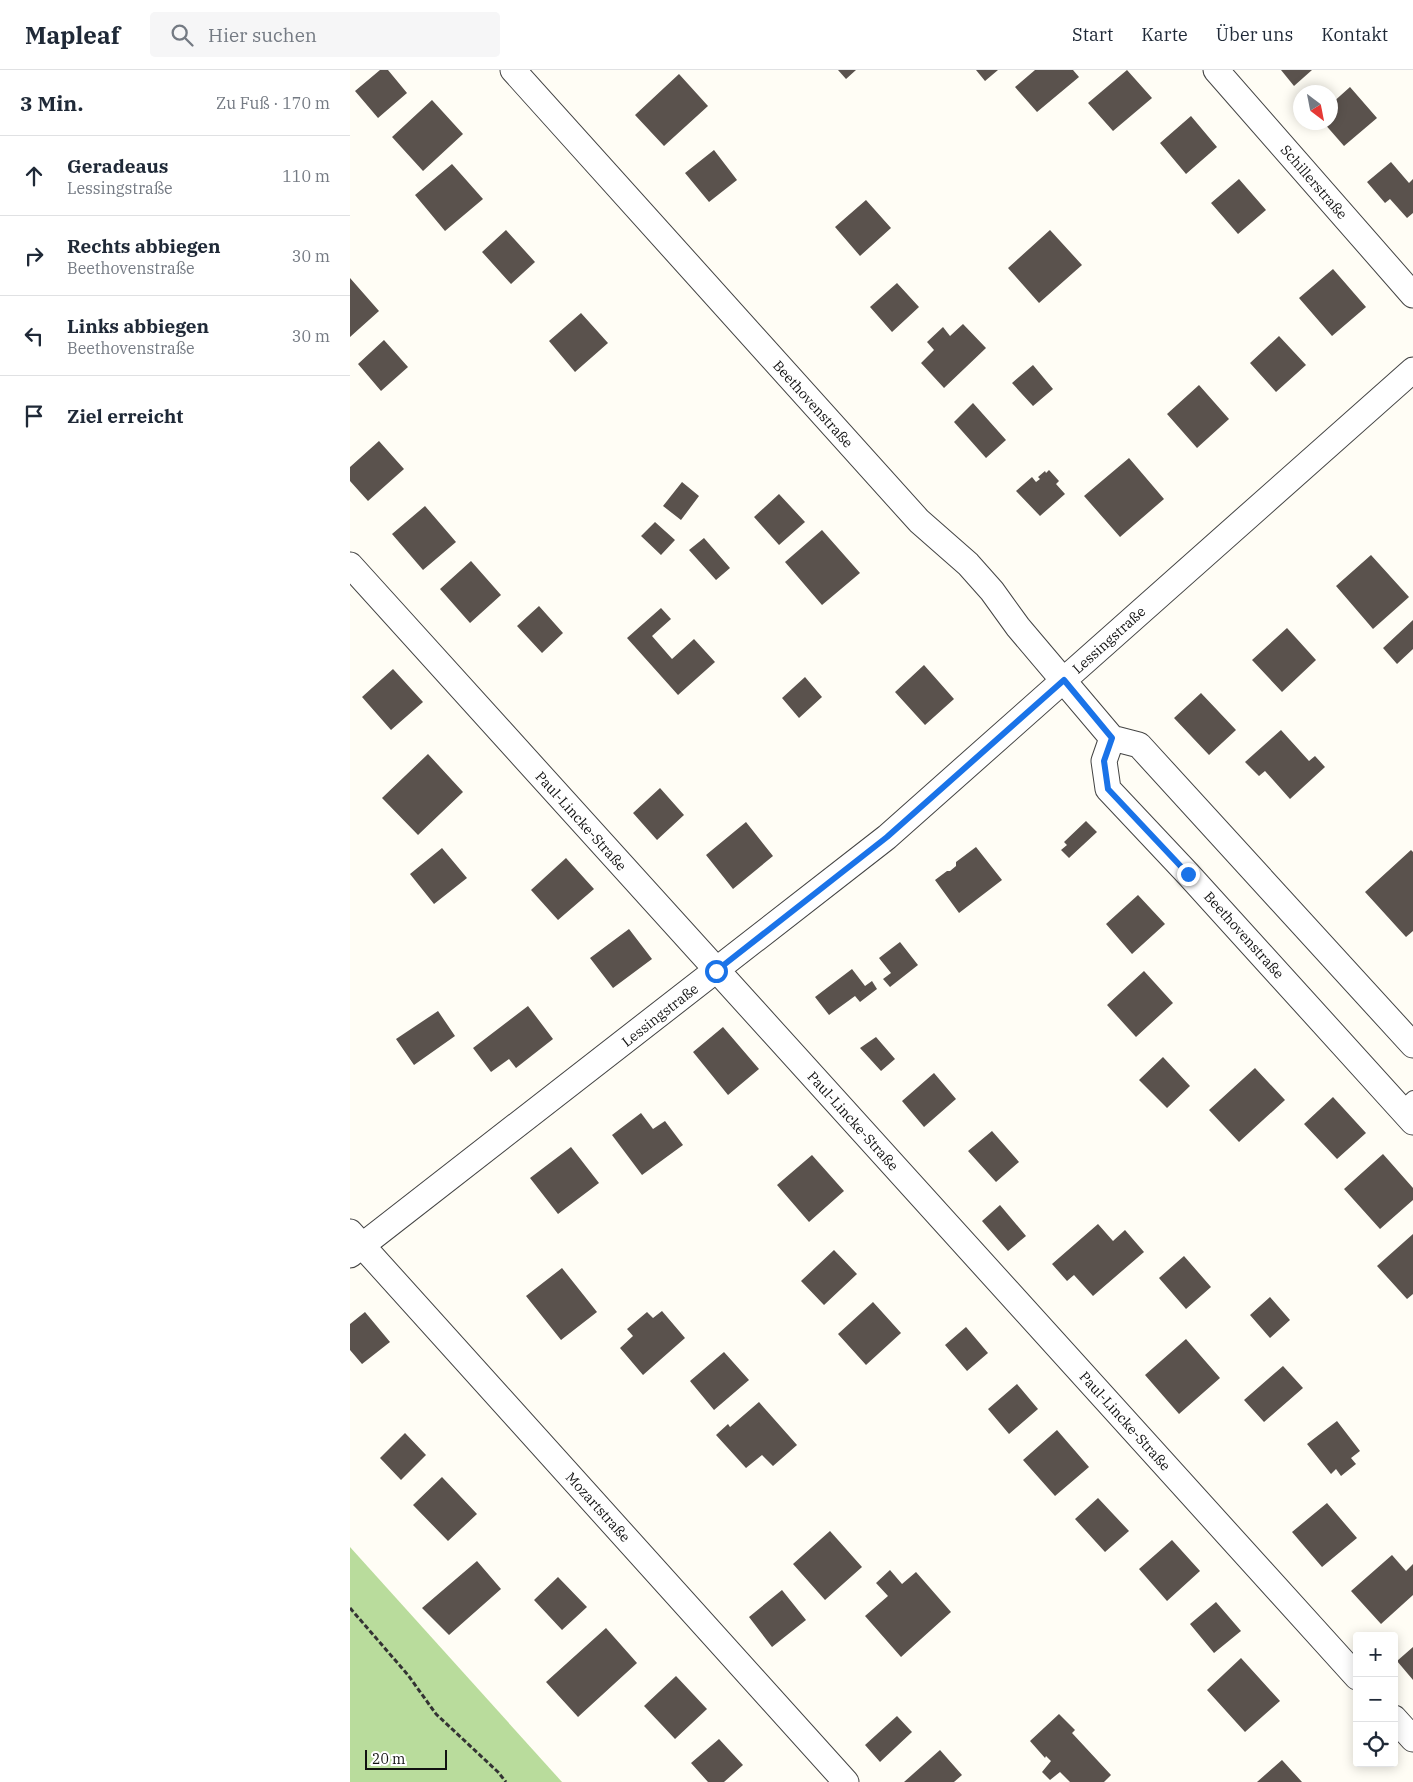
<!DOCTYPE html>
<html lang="de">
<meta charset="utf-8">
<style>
:root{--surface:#fff;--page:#f6f6f7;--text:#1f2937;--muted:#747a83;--line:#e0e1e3}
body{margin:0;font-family:"IBM Plex Serif",serif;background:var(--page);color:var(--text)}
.controls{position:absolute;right:15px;bottom:15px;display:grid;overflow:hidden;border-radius:5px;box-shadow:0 2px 12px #0003}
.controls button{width:45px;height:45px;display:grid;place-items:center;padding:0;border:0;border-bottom:1px solid var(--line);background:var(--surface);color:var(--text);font:25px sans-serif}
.compass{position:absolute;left:943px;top:15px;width:45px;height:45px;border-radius:50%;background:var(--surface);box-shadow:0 2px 12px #0003;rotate:148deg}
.scale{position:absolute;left:15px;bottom:12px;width:82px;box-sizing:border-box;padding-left:5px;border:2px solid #111;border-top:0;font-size:14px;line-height:18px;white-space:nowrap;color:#111;-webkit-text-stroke:4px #fff;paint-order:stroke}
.stop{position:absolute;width:15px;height:15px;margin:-11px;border:4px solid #1a73e8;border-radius:50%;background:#fff}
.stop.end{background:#1a73e8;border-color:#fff;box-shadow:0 1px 5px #0008}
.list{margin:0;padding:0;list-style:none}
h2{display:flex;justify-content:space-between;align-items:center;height:65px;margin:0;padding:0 20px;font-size:21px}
h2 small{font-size:16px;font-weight:400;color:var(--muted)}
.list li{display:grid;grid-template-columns:32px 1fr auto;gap:15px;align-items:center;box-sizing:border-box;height:80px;padding:0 20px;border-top:1px solid var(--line)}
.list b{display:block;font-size:19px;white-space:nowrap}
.list p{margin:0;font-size:16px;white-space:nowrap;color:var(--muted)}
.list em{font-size:16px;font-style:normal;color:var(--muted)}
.icon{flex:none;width:28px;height:28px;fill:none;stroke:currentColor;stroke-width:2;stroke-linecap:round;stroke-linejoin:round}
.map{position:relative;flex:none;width:1063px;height:1712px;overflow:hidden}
header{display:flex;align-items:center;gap:30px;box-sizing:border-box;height:70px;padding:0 25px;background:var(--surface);border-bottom:1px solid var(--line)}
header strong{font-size:24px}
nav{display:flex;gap:28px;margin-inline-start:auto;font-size:18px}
.search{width:350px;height:45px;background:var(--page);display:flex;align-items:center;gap:12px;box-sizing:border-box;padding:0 18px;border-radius:5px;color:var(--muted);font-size:19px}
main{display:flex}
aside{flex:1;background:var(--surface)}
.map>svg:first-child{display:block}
.forest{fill:#b9dc9c}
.building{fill:#5a524d}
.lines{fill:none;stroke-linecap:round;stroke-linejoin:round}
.lane-casing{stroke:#444;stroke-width:14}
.street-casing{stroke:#444;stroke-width:27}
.path{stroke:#333;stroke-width:3;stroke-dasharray:5 2.5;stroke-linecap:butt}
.lane{stroke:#fff;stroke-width:12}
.street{stroke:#fff;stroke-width:25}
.route{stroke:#1a73e8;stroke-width:6}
.labels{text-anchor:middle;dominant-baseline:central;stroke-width:5;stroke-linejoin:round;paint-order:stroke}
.street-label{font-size:14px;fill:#111;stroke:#fff}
</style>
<header>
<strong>Mapleaf</strong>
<div class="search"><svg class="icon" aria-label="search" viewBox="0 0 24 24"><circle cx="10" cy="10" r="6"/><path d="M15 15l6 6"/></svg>Hier suchen</div>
<nav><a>Start</a><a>Karte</a><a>Über uns</a><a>Kontakt</a></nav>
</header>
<main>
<aside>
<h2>3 Min.<small>Zu Fuß · 170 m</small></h2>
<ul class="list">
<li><svg class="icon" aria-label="ahead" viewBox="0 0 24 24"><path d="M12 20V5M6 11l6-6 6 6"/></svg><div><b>Geradeaus</b><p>Lessingstraße</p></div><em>110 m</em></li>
<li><svg class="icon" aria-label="right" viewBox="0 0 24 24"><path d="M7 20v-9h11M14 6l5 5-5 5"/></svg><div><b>Rechts abbiegen</b><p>Beethovenstraße</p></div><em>30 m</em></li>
<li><svg class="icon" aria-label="left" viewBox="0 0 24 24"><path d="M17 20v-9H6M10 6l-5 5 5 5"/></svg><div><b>Links abbiegen</b><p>Beethovenstraße</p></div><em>30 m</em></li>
<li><svg class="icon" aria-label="arrive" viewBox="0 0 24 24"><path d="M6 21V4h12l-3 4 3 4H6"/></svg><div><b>Ziel erreicht</b></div></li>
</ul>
</aside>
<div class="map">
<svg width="1063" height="1712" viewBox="0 0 1063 1712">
<rect width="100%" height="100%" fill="#fffdf5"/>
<path class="forest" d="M 0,1477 L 212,1712 L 0,1712 Z"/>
<path class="building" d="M 30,0 L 38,0 L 57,23 L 28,48 L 5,21 Z
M 488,0 L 506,0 L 496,9 Z
M 626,0 L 648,0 L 635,11 Z
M 685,0 L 723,0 L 729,7 L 687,42 L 665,17 Z
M 777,0 L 802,28 L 763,61 L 738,33 Z
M 931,0 L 962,0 L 944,16 Z
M 329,4 L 358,36 L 314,76 L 285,45 Z
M 1000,17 L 1027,48 L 994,76 L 973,52 L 981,52 L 981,34 Z
M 82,30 L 113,64 L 73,101 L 42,67 Z
M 841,46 L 867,77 L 836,104 L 810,73 Z
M 364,80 L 387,110 L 359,132 L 335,103 Z
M 1041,92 L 1059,113 L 1063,109 L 1063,143 L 1057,148 L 1040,129 L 1035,133 L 1017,112 Z
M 102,94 L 133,129 L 95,161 L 65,125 Z
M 889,109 L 916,140 L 888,164 L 861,133 Z
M 516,130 L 541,158 L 510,186 L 485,157 Z
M 156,160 L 185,192 L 161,214 L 132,182 Z
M 700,160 L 732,195 L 689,233 L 658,198 Z
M 983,199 L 1016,237 L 982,266 L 949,228 Z
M 0,208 L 29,241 L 0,267 Z
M 547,213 L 569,237 L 542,262 L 520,237 Z
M 231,243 L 258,273 L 225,302 L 199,271 Z
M 613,254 L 636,278 L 594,318 L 571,293 L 584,280 L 577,272 L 593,257 L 600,266 Z
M 929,266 L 956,295 L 926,322 L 900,293 Z
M 34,270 L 58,297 L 31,321 L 8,294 Z
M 683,295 L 703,319 L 683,336 L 662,313 Z
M 849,315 L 879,349 L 847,378 L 817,344 Z
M 623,333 L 656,370 L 636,388 L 604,352 Z
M 29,371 L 54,399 L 18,431 L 0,411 L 0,397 Z
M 779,388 L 814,429 L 770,467 L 734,426 Z
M 699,400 L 709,411 L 706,414 L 715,424 L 690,446 L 666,421 L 682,407 L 686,412 L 690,409 L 688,407 L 695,401 L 696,403 Z
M 332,412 L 349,426 L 331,450 L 313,436 Z
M 429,424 L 455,452 L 429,475 L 404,447 Z
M 75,436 L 106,472 L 73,500 L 42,464 Z
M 305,452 L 325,470 L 311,485 L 291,466 Z
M 472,460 L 510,503 L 472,535 L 435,492 Z
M 354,468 L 380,498 L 366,510 L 339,480 Z
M 1021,485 L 1059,527 L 1023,559 L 986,516 Z
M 121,491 L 151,525 L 120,553 L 90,519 Z
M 189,536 L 213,563 L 192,583 L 167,556 Z
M 311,538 L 321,549 L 302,566 L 322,589 L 344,569 L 365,592 L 328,625 L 277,568 Z
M 1063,550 L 1063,579 L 1047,594 L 1033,578 Z
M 937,558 L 966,590 L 932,622 L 902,590 Z
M 574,595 L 604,629 L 575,655 L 545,622 Z
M 43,599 L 73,632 L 41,660 L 12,627 Z
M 455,607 L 472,627 L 449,648 L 432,628 Z
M 851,623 L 886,660 L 859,685 L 824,648 Z
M 931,660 L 959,691 L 965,686 L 975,697 L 940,729 L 915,701 L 909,706 L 895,692 Z
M 78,684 L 113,722 L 68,765 L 32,728 Z
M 310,718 L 334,745 L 307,770 L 283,743 Z
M 736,751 L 747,762 L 719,788 L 711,780 L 717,775 L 714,772 Z
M 396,752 L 423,786 L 383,819 L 356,785 Z
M 626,777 L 652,810 L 609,843 L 585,810 L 597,801 L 600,801 L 606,796 L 606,792 Z
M 92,778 L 117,808 L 84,834 L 60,804 Z
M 1061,780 L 1063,782 L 1063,861 L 1056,867 L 1015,822 Z
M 216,788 L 244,819 L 208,850 L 181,820 Z
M 788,825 L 815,854 L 782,884 L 756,854 Z
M 279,859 L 302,889 L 263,918 L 240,888 Z
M 550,872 L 568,895 L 540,917 L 533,909 L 541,903 L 529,888 Z
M 502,899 L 515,916 L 522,911 L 527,919 L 510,932 L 505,926 L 479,945 L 465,927 Z
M 794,901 L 823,933 L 786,967 L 757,935 Z
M 178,936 L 203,969 L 166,998 L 159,989 L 141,1002 L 123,978 Z
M 88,941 L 105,966 L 64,995 L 46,969 Z
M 373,957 L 409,999 L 378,1025 L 343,982 Z
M 526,967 L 545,989 L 531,1001 L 510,978 Z
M 813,987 L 840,1016 L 817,1038 L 789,1010 Z
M 905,998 L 935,1030 L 889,1072 L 859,1040 Z
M 584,1003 L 606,1029 L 574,1057 L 552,1031 Z
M 983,1027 L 1016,1063 L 987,1089 L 954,1054 Z
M 291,1043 L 303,1059 L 315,1051 L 333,1075 L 292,1105 L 262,1065 Z
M 642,1061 L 669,1092 L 646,1112 L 618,1081 Z
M 221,1077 L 249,1113 L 208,1144 L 180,1108 Z
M 1033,1084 L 1063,1118 L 1063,1130 L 1030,1159 L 994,1119 Z
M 462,1085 L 494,1121 L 459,1152 L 427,1115 Z
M 650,1135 L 676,1166 L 658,1181 L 632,1151 Z
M 748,1154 L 763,1171 L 775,1160 L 794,1182 L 743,1226 L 724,1205 L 717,1211 L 702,1194 Z
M 1063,1164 L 1063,1224 L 1057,1229 L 1027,1196 Z
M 484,1180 L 507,1204 L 474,1235 L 451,1211 Z
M 834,1186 L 861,1217 L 836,1239 L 809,1208 Z
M 212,1198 L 247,1242 L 211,1270 L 176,1226 Z
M 920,1227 L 940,1250 L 920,1268 L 900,1245 Z
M 523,1232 L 551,1263 L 516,1295 L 488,1264 Z
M 312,1241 L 335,1268 L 293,1305 L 270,1278 L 283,1266 L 277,1259 L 297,1242 L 303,1248 Z
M 15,1242 L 40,1272 L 12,1294 L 0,1280 L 0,1254 Z
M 616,1257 L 638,1283 L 617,1301 L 595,1275 Z
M 836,1269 L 870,1308 L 829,1344 L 795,1305 Z
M 374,1282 L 399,1310 L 364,1340 L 340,1311 Z
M 933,1296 L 953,1318 L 914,1352 L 894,1330 Z
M 667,1314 L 688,1339 L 659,1364 L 638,1339 Z
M 409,1332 L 447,1375 L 423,1396 L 412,1385 L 396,1398 L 366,1365 L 378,1354 L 380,1357 Z
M 987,1351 L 1010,1381 L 1001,1388 L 1006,1394 L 991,1406 L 986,1399 L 981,1404 L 957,1374 Z
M 707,1360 L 739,1397 L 705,1426 L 673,1390 Z
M 55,1363 L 76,1385 L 51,1410 L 30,1388 Z
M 92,1407 L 127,1444 L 98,1471 L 63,1435 Z
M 748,1428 L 779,1461 L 755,1482 L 725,1449 Z
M 977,1433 L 1007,1468 L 972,1497 L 942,1462 Z
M 480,1461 L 512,1497 L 475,1530 L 443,1494 Z
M 822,1470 L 850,1501 L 817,1531 L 789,1499 Z
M 1042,1485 L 1056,1501 L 1063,1494 L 1063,1525 L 1031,1554 L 1001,1521 Z
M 127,1491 L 151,1519 L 99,1565 L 72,1538 Z
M 540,1500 L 552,1514 L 566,1502 L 601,1542 L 551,1587 L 515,1546 L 538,1526 L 526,1513 Z
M 208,1507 L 237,1537 L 212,1560 L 184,1530 Z
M 432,1520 L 456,1550 L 422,1577 L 399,1547 Z
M 866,1532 L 891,1561 L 864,1583 L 840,1554 Z
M 256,1558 L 287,1593 L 228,1647 L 196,1612 Z
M 1063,1577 L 1063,1610 L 1047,1591 Z
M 891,1588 L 930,1631 L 895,1662 L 857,1620 Z
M 326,1606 L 357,1639 L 325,1669 L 294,1636 Z
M 709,1644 L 725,1660 L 722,1663 L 761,1705 L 754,1712 L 720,1712 L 710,1702 L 700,1710 L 692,1702 L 701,1691 L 696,1686 L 695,1688 L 680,1671 Z
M 547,1646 L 562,1662 L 530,1692 L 515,1675 Z
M 369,1669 L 393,1695 L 374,1712 L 358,1712 L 341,1693 Z
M 590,1680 L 612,1705 L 604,1712 L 554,1712 Z
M 932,1690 L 952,1712 L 907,1712 Z"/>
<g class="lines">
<g class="lane-casing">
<path id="lane" d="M 1051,1038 L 1063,1027"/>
</g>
<g class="street-casing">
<path id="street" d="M 163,0 L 569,451 L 618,494 L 642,521 L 668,557 L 762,668 L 789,675 L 1063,975
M 866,0 L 1063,225
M 0,495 L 1007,1607
M 762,668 L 754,691 L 758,719 L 838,804 L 1063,1052
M 0,1162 L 496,1712
M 0,1185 L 537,767 L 1063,300
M 1044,1648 L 1063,1669"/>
</g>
<path class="path" d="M 0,1538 L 58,1605 L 86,1644 L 148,1702 L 156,1712"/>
<use href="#lane" class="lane"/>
<use href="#street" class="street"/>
</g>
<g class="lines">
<path class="route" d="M 366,901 L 537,767 L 714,610 L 762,668 L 754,691 L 758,719 L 838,804"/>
</g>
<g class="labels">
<g class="street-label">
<text transform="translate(964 112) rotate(49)">Schillerstraße</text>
<text transform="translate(463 334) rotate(48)">Beethovenstraße</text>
<text transform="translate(759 570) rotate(-42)">Lessingstraße</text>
<text transform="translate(231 751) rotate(48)">Paul-Lincke-Straße</text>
<text transform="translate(894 865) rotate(48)">Beethovenstraße</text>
<text transform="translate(310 945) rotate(-38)">Lessingstraße</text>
<text transform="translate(503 1051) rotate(48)">Paul-Lincke-Straße</text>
<text transform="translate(775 1351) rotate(48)">Paul-Lincke-Straße</text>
<text transform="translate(248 1437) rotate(48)">Mozartstraße</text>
</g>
</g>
</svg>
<div class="controls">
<button>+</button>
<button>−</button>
<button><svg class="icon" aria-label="locate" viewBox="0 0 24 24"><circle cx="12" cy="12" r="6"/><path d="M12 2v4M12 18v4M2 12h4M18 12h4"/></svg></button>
</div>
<svg class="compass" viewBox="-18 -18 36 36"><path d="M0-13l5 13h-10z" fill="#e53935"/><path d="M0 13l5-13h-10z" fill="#747a83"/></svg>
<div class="scale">20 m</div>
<div class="stop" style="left:366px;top:901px"></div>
<div class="stop end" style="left:838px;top:804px"></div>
</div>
</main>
